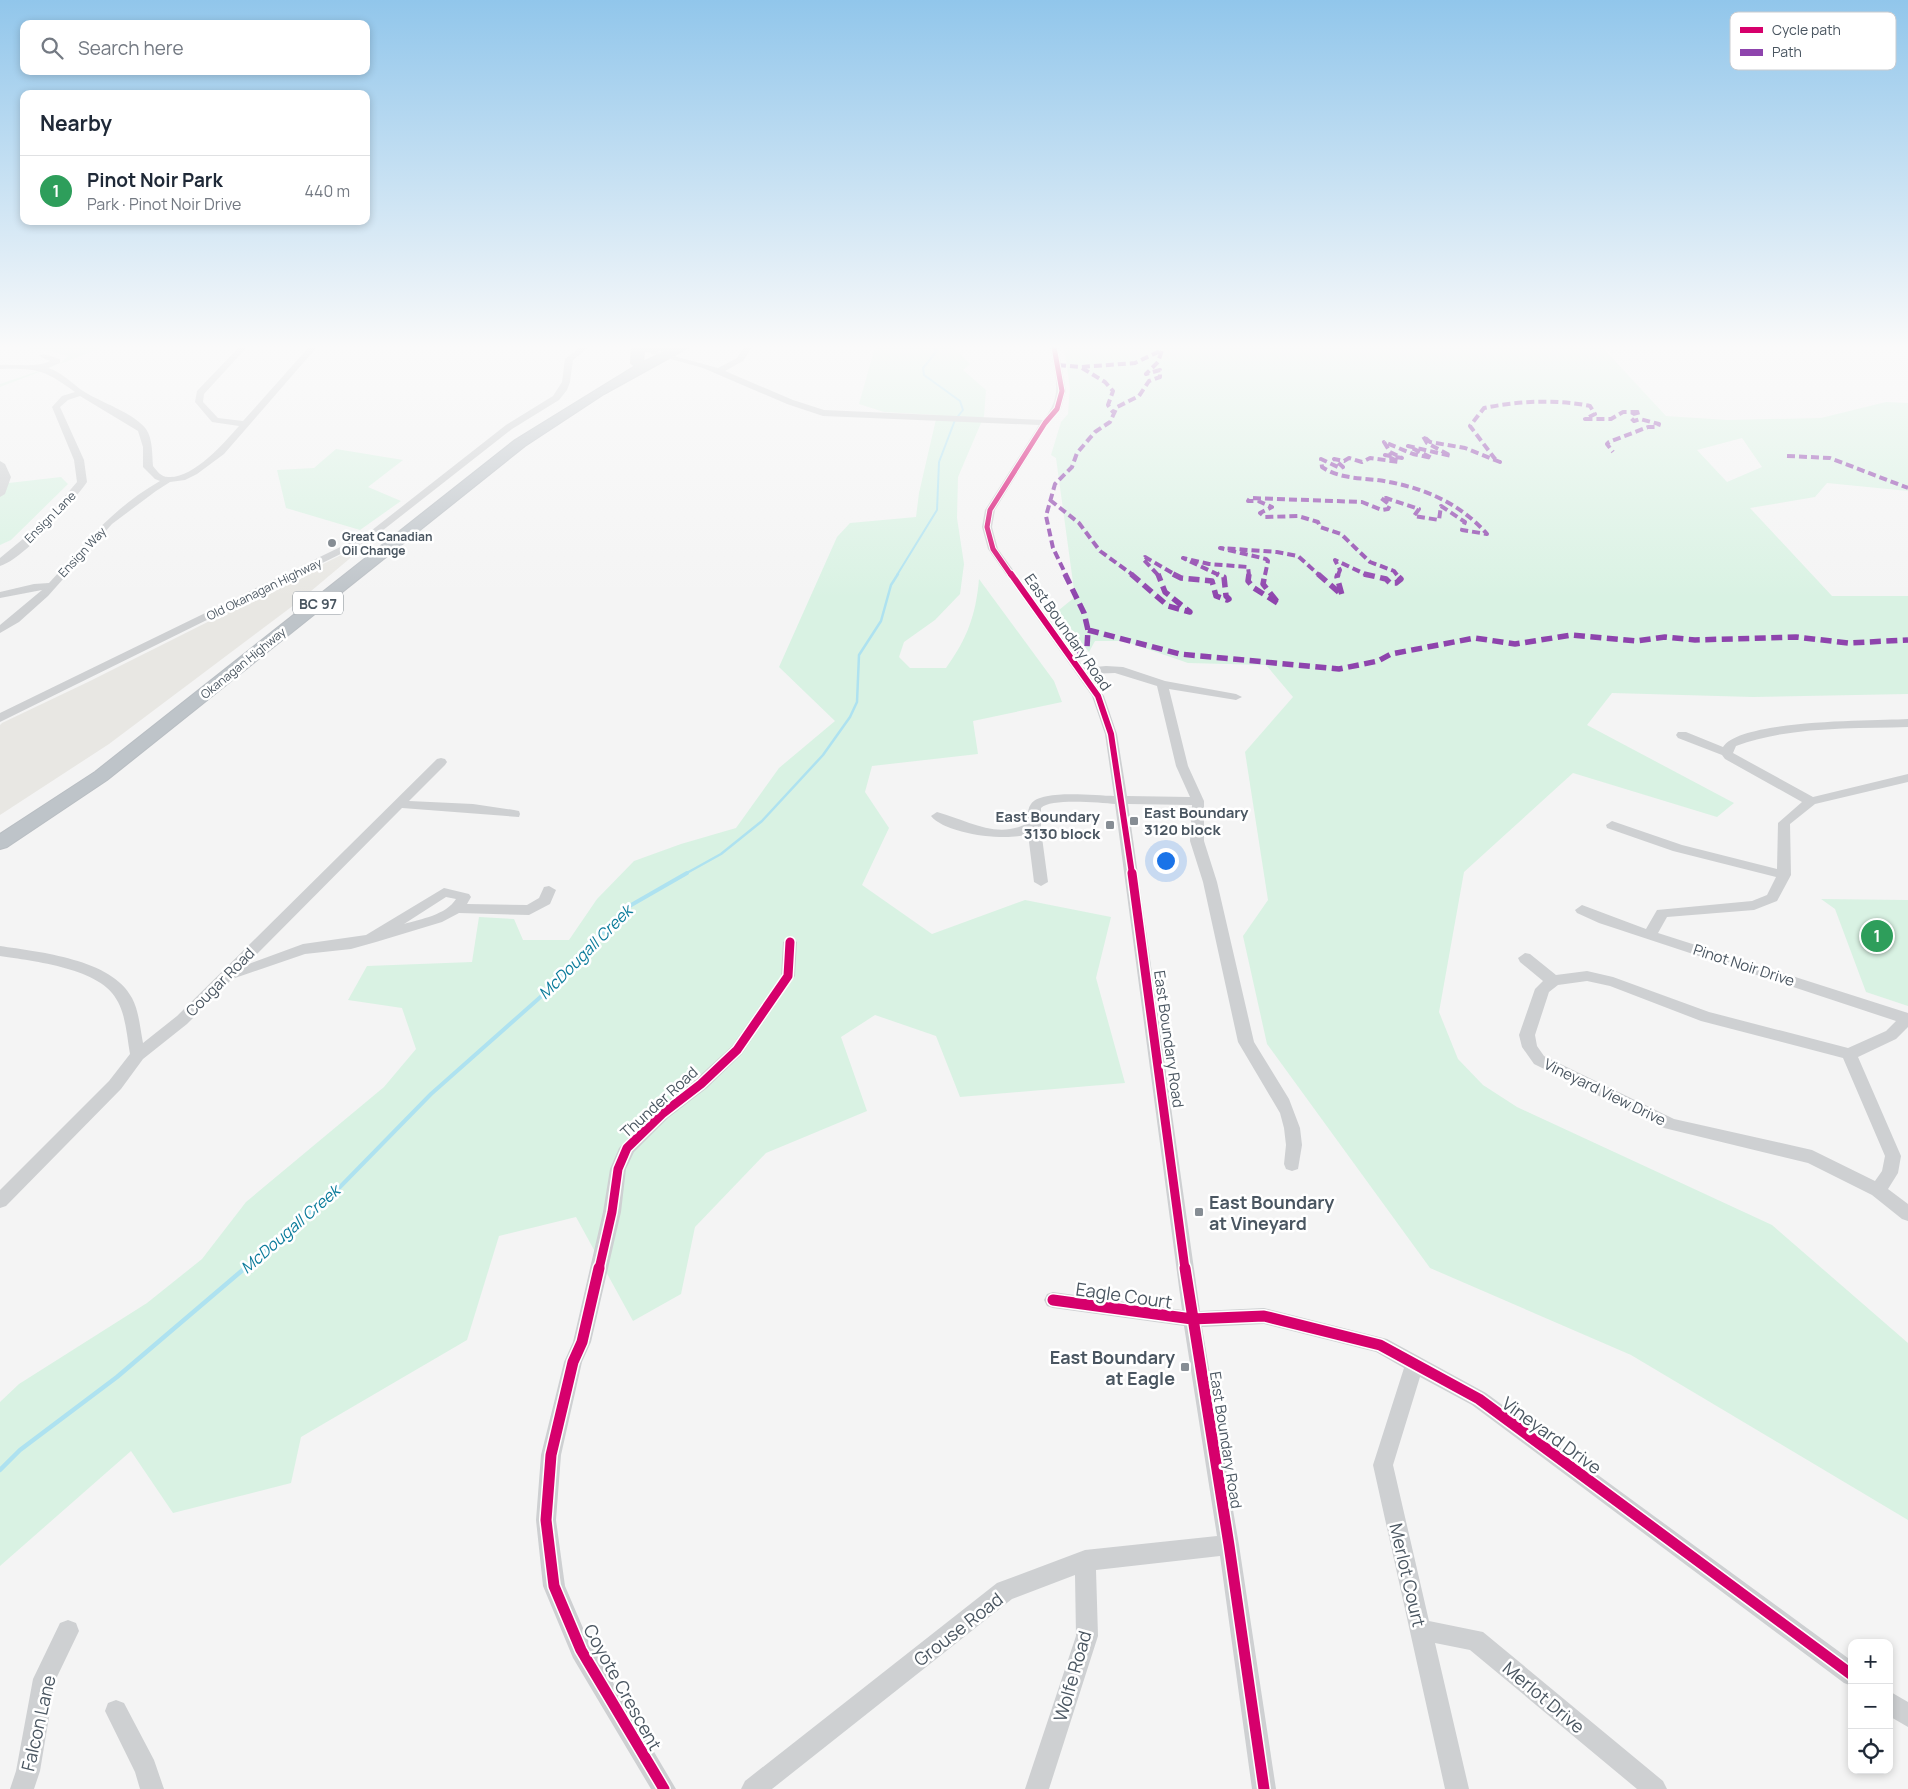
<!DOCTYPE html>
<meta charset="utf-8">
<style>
:root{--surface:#fff;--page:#f6f6f7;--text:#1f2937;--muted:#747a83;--line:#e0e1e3;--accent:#ea580c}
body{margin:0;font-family:Manrope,sans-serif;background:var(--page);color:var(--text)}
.controls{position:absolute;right:15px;bottom:15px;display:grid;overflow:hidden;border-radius:10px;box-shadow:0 2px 8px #0003}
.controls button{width:45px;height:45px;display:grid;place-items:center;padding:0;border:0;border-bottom:1px solid var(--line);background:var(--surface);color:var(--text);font:25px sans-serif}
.you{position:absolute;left:1165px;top:860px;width:18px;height:18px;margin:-12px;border:4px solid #fff;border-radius:50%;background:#1a73e8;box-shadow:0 0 0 8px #1a73e833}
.badge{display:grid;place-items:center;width:32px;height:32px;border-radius:50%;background:var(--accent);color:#fff;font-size:16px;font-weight:700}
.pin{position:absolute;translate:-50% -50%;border:2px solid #fff;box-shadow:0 1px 5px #0006}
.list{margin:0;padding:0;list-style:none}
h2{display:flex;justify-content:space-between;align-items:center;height:65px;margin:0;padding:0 20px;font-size:21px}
h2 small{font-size:16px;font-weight:400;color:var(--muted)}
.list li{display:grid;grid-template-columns:32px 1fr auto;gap:15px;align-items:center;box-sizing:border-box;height:70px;padding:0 20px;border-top:1px solid var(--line)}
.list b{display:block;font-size:19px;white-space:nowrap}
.list p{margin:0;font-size:16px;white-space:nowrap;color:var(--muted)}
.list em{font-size:16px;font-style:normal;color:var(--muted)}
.icon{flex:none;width:28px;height:28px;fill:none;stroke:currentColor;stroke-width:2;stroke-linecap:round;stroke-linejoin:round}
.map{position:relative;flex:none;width:1908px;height:1789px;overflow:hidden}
.search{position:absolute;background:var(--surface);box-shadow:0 2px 8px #0003;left:20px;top:20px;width:350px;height:55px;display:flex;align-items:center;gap:12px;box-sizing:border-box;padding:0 18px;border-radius:10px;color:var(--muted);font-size:19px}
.panel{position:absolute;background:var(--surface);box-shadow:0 2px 8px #0003;left:20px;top:90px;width:350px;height:135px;border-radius:10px}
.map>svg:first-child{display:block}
.commercial{fill:#e8e7e3}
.green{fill:#d9f2e3;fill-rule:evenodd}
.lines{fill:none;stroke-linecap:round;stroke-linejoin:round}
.stream-far3{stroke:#aee2f0;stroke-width:2}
.stream-far2{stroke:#aee2f0;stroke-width:2.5}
.stream-far1{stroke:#aee2f0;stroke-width:4}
.stream{stroke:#aee2f0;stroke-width:4.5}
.highway-casing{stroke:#b9bec3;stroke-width:2}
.minor{fill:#ced0d2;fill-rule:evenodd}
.highway{fill:#bec4c9;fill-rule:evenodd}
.quiet-far1{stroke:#8e44ad;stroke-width:4;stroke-dasharray:8 4;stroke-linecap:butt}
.quiet{stroke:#8e44ad;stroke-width:5.5;stroke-dasharray:11 5.5;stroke-linecap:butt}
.cycleway-far3-casing{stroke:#fff;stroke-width:7}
.cycleway-far2-casing{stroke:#fff;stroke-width:9}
.cycleway-far1-casing{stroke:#fff;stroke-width:12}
.cycleway-casing{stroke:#fff;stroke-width:14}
.cycleway-far3{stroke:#d6006c;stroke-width:5}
.cycleway-far2{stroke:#d6006c;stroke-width:6}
.cycleway-far1{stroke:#d6006c;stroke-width:9}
.cycleway{stroke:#d6006c;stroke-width:11}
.poi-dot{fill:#868d94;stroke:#fff;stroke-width:2}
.labels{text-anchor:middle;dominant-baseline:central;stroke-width:5;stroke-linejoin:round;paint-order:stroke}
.far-street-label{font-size:12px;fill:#4a5661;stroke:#fff}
.far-poi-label{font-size:12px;font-weight:bold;fill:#4a5661;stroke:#fff;text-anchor:start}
.shield{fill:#fff;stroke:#808990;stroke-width:1}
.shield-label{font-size:14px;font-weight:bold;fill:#4a5661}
.street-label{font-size:15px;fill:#4a5661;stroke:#fff}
.poi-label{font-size:15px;font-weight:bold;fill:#4a5661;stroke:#fff;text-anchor:start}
.water-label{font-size:16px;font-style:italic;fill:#0c7c9b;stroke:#fff}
.near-poi-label{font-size:18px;font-weight:bold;fill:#4a5661;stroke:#fff;text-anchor:start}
.near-street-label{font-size:18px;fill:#4a5661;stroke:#fff}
.key{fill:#fff;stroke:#c9ccd0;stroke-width:1}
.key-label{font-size:14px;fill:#4a5661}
</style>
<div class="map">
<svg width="1908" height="1789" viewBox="0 0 1908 1789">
<rect width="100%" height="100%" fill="#f4f4f4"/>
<path class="commercial" d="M 373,539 L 298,602 L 109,744 L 0,815 L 0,725 L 2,723 L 88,682 Z"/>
<path class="green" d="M 16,347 L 104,347 L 0,387 L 0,384 L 60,364 L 68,356 L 51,351 Z
M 875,347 L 954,347 L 970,364 L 963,370 L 986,390 L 984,416 L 958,477 L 957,518 L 964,564 L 960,594 L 935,620 L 904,642 L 899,657 L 910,668 L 946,668 C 967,639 976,615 979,579 L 1054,681 L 1062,702 L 973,721 L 978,754 L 872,766 L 865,792 L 889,828 L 862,885 L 932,934 L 1025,900 L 1111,917 L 1096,978 L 1125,1083 L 960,1097 L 936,1036 L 875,1015 L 841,1037 L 867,1111 L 766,1153 L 695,1227 L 681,1294 L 633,1321 L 576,1217 L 499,1236 L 467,1340 L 301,1437 L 291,1483 L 173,1513 L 131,1451 L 0,1566 L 0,1402 L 19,1384 L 147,1303 L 202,1259 L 246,1202 L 384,1087 L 416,1049 L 402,1008 L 348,1000 L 367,966 L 472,962 L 479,917 L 514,919 L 523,940 L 569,940 L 597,899 L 634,861 L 681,844 L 736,828 L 779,768 L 835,721 L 779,667 L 837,537 L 850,523 L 916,517 L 919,493 L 937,415 L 884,412 L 859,404 Z
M 1064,347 L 1602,347 L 1666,416 L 1727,420 L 1821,418 L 1886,402 L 1908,403 L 1908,491 L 1827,483 L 1815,497 L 1750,508 L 1832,596 L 1908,596 L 1908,694 L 1753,697 L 1612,693 L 1587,725 L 1734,803 L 1717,817 L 1573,773 L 1464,872 L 1439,1012 L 1458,1059 L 1483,1085 L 1517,1107 L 1772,1225 L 1908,1343 L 1908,1520 L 1631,1355 L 1430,1268 L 1267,1044 L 1243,936 L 1268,900 L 1245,752 L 1293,697 L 1266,665 L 1188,663 L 1124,641 L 1095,641 L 1089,652 L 1065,621 L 1054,614 L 1075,597 L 1056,458 L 1051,455 L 1061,422 L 1068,414 L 1069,400 L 1070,388 ZM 1742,438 L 1762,467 L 1727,482 L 1697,450 Z
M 336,449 L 403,460 L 368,487 L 401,501 L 360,530 L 286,508 L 277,470 L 314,468 Z
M 61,477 L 68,484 L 11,540 L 0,545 L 0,484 Z
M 1821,899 L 1908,900 L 1908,1006 L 1866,992 L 1835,909 Z"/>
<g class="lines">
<path class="stream-far3" d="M 897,575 L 937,510 L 939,462 L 955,420 L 963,410 L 960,401 L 924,375 L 923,368 L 937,351 L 933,347"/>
<path class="stream-far2" d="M 685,874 L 721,854 L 762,821 L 823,755 L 850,717 L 857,702 L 859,655 L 881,621 L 891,585 L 898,574"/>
<path class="stream-far1" d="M 244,1269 L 339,1188 L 431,1094 L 545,993 L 626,908 L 687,873"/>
<path class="stream" d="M 0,1470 L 20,1450 L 117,1377 L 245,1268"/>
<g class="highway-casing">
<path id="highway" d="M 632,347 L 671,347 L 669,349 L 689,347 L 604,394 L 525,446 L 107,780 L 7,847 L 0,849 L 0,834 L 95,772 L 515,440 L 635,366 L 631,363 ZM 665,350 L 669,350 L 643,362 L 644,351 Z"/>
</g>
<path class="minor" d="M 239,347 L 247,347 L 204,394 L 203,402 L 218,418 L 243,421 L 309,347 L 317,347 L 224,454 L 197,474 L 185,480 L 170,482 L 156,491 L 112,524 L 48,596 L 19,622 L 0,633 L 0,625 L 42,590 L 0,598 L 0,592 L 34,584 L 49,583 C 86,543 111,509 160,481 L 155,479 L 143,467 L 143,447 L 138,431 L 80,396 L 68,400 L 60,407 L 84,460 L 87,482 C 72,503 24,559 0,566 L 0,558 L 41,524 L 77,482 L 74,460 L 52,407 L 62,396 L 75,392 C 45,370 37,368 0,369 L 0,365 C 17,364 35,368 50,361 L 39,356 L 43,354 L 60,359 L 60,363 L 48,368 C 62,372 71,383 83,391 C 100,402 134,413 146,429 C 153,439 152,455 153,466 C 157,471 161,477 168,477 C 193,479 224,443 239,426 L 212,422 L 195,402 L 197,391 Z
M 580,347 L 589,347 L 573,360 L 570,382 L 567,390 L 559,400 L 512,429 L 373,538 L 0,722 L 0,713 L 367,534 L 506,425 L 553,396 L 562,382 L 565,359 Z
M 628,347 L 641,347 L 718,368 L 737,358 L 744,347 L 752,347 L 743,361 L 725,371 L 793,400 L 824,410 L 1043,420 C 1064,395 1055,377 1050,347 L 1058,347 L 1066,391 L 1061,409 L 1048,424 L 995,510 L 992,527 L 998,549 L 1084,668 L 1106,666 L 1123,667 L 1165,681 L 1236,694 L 1242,697 L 1236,700 L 1169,689 L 1188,766 L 1204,801 L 1204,841 L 1217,882 L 1254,1042 L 1289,1099 L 1300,1128 L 1302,1145 L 1298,1169 L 1292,1171 L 1286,1169 L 1284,1164 L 1286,1145 L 1284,1128 L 1280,1113 L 1238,1042 L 1203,882 L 1190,841 L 1192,805 L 1128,804 L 1200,1311 L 1264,1308 L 1387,1339 L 1486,1393 L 1852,1661 L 1852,1686 L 1844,1683 L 1472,1405 L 1420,1377 L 1393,1465 L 1429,1621 L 1483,1632 L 1663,1781 L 1667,1789 L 1637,1789 L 1470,1650 L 1435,1643 L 1469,1789 L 1445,1789 L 1373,1465 L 1404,1368 L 1376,1352 L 1264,1324 L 1202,1327 L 1239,1545 L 1276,1789 L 1252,1789 L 1220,1556 L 1096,1570 L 1098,1636 L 1049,1789 L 1025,1789 L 1076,1636 L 1075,1575 L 1012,1599 L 772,1789 L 741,1789 L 745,1781 L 997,1583 L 1085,1550 L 1217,1536 L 1184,1326 L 1053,1308 L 1047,1306 L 1044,1300 L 1047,1294 L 1053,1292 L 1182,1310 L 1115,804 C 1100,803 1051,798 1041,808 L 1041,830 L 1048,882 L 1041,886 L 1034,882 L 1028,834 C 1007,842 945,834 931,816 L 937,812 C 967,820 997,840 1028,823 C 1028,817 1027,809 1031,804 C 1042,789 1095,796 1114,796 L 1105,734 L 1092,696 L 988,549 L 982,527 L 985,510 L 1039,425 L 823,416 L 787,404 L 703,368 ZM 1115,673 L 1157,686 L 1176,766 L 1190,797 L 1127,796 L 1117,734 L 1104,696 L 1088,674 Z
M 0,461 L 5,464 L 11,477 L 5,494 L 0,497 Z
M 1908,719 L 1908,727 C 1850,729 1791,726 1736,746 L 1733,753 L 1813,797 L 1908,774 L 1908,782 L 1815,804 L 1790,824 L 1791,875 L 1777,901 L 1754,910 L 1667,917 L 1658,933 L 1908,1013 L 1908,1027 L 1896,1039 L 1858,1057 L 1901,1156 L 1898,1173 L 1888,1189 L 1908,1204 L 1908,1221 L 1902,1219 L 1872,1195 L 1808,1163 L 1664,1128 L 1534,1064 L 1522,1047 L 1519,1035 L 1535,989 L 1543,981 L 1520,962 L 1518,958 L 1525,953 L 1530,954 L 1556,975 L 1587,971 L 1613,977 L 1709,1012 L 1848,1048 L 1886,1031 L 1896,1021 L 1599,923 L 1577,913 L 1575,910 L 1582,905 L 1646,929 L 1657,910 L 1752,901 L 1767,895 L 1776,877 L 1673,851 L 1607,828 L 1606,825 L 1612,821 L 1682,845 L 1777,869 L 1778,823 L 1802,802 L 1725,759 L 1722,755 L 1678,738 L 1676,735 L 1678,732 L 1686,732 L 1723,747 C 1741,719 1874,721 1908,719 ZM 1587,981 L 1610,986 L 1701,1021 L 1843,1058 L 1885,1156 L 1882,1171 L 1875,1181 L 1812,1150 L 1674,1119 L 1544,1056 L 1537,1046 L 1535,1035 L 1549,992 L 1558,985 Z
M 441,758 L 445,759 L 447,762 L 445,765 L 409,801 L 473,804 L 514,810 L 519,811 L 520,814 L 519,817 L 402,808 L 246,965 L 303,944 L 366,935 L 444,888 L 469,894 L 471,897 L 467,904 L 527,905 L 539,898 L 544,887 L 549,886 L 556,890 L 550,904 L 529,915 L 459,913 L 442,922 L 376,942 L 351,949 L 305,954 L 232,979 L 187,1024 L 143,1059 L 121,1089 L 6,1206 L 0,1208 L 0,1190 L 109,1081 L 130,1054 C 127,1037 126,1017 118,1002 C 103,968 32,961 0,956 L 0,946 C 39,952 112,959 132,998 C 139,1011 140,1028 143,1043 L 177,1016 L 437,759 ZM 446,897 L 456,899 C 446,915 421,919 404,924 Z
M 790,937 L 797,942 L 795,976 L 742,1054 L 707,1088 L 668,1118 L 634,1152 L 626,1169 L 621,1212 L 591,1342 L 582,1362 L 561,1455 L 556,1520 L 565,1586 L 589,1642 L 676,1789 L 651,1789 L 573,1658 L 543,1586 L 536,1520 L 541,1455 L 564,1362 L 573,1342 L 603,1212 L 610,1169 L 619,1148 L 656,1110 L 695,1080 L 732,1046 L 781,976 L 783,942 Z
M 68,1620 L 76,1623 L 79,1631 L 55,1681 L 40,1771 L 34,1789 L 10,1789 L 16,1771 L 33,1679 L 60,1623 Z
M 1889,1691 L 1908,1702 L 1908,1727 L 1889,1716 Z
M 116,1700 L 124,1703 L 154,1760 L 164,1789 L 140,1789 L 135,1772 L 105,1711 L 108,1703 Z"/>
<use href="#highway" class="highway"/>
<path class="quiet-far1" d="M 1058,365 L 1081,367 L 1135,363 L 1162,350 L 1158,362 L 1146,374 L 1160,370 L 1160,377 L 1149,381 L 1139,396 L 1117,407 L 1110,422 L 1095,432 L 1077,453 L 1072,467 L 1055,484 L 1046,516 L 1053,548 L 1066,575
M 1082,368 L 1105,382 L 1113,391 L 1108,405 L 1113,412
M 1787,456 L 1830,458 L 1908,488
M 1050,500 L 1079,523 L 1100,551 L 1133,575
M 1158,575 L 1143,559 L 1145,557 L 1176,575
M 1219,575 L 1183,558 L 1209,564 L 1248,567 L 1249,575
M 1265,575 L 1268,561 L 1266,559 L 1220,548 L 1277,552 L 1298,556 L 1319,575
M 1338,575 L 1340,570 L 1335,560 L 1367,575
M 1397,575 L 1394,571 L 1370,562 L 1341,534 L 1320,527 L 1318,522 L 1298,516 L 1265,517 L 1260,513 L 1272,507 L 1258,501 L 1248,501 L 1250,498 L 1362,502 L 1382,510 L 1388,509 L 1390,505 L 1381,498 L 1386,498 L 1419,509 L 1414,516 L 1439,520 L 1441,506 L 1465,522 L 1462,530 L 1487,534 C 1458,501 1419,486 1377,480 C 1358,478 1338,478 1322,467 L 1321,459 L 1340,468 L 1343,467 L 1334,459 L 1344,461 L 1349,458 L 1362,462 L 1370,458 L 1399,462 L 1385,455 L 1402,458 L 1390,452 L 1384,442 L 1413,454 L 1432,458 L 1408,446 L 1451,456 L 1427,443 L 1423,436 L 1430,442 L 1465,448 L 1500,462 L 1495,459 L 1470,426 L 1484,408 C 1518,401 1556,399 1590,406 L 1595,414 L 1585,419 L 1611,419 L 1623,412 L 1641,412 L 1633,414 L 1631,418 L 1634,421 L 1640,419 L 1659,424 L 1658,427 L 1648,427 L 1609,442 L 1607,444 L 1613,452"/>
<path class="quiet" d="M 1065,574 L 1084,613 L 1088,630 L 1087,647 L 1077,653
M 1131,574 L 1168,606 L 1190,612 L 1165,592 L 1158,574
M 1173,574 L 1181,578 L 1212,581 L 1216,596 L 1227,600 L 1229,599 L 1226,596 L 1224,577 L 1217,574
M 1249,574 L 1248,581 L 1254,588 L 1279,604 L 1263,584 L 1265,574
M 1318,574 L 1342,595 L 1337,577 L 1338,574
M 1364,574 L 1386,579 L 1390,583 L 1396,583 L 1401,579 L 1396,574
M 1088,630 L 1180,654 L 1339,669 L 1378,661 L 1391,654 L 1475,638 L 1515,644 L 1572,635 L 1636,641 L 1665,637 L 1695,640 L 1796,637 L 1848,643 L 1908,640"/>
<g class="cycleway-far3-casing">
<path id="cycleway-far3" d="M 1011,575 L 993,549 L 987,527 L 990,510 L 1045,423 L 1057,409 L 1062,391 L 1054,347"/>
</g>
<g class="cycleway-far2-casing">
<path id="cycleway-far2" d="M 1011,574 L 1098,696 L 1111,734 L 1132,874"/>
</g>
<g class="cycleway-far1-casing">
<path id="cycleway-far1" d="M 1132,873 L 1185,1269
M 599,1269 L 612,1212 L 618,1169 L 627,1148 L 662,1114 L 701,1084 L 737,1050 L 788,976 L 790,942"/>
</g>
<g class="cycleway-casing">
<path id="cycleway" d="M 599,1268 L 582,1342 L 573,1362 L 551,1455 L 546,1520 L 554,1586 L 581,1650 L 664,1789
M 1185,1268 L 1229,1545 L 1264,1789
M 1053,1300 L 1192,1319 L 1264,1316 L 1380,1345 L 1479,1399 L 1852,1675"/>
</g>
<use href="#cycleway-far3" class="cycleway-far3"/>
<use href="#cycleway-far2" class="cycleway-far2"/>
<use href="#cycleway-far1" class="cycleway-far1"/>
<use href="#cycleway" class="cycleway"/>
</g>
<linearGradient id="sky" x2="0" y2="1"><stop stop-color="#91c6eb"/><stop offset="0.58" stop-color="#fafafa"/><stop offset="1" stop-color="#fafafa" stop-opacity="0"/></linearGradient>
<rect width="1908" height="598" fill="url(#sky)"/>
<g class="poi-dot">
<circle cx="332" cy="543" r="5"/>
<rect x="1129" y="816" width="10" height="10" rx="2.5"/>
<rect x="1105" y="820" width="10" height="10" rx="2.5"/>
<rect x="1194" y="1207" width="10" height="10" rx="2.5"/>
<rect x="1180" y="1362" width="10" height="10" rx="2.5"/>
</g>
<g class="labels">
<g class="far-street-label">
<text transform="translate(50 517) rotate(-45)">Ensign Lane</text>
<text transform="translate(82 552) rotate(-47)">Ensign Way</text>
<text transform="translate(264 589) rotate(-26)">Old Okanagan Highway</text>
<text transform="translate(243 663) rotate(-39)">Okanagan Highway</text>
</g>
<g class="far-poi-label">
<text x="342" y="536">Great Canadian<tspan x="342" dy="14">Oil Change</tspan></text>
</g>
<rect class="shield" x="293" y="591.5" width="50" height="23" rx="4"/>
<g class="shield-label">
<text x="318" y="603">BC 97</text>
</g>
<g class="street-label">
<text transform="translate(1068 632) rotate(55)">East Boundary Road</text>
<text transform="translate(1744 965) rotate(18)">Pinot Noir Drive</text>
<text transform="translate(220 982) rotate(-45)">Cougar Road</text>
<text transform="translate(1169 1039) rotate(82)">East Boundary Road</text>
<text transform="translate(1605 1092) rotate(26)">Vineyard View Drive</text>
<text transform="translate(659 1102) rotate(-42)">Thunder Road</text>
<text transform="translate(1226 1440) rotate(81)">East Boundary Road</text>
</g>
<g class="poi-label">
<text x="1144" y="812">East Boundary<tspan x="1144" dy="17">3120 block</tspan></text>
<text x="1100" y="816" text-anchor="end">East Boundary<tspan x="1100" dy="17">3130 block</tspan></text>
</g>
<g class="water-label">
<text transform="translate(585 952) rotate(-45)">McDougall Creek</text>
<text transform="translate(290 1229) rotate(-41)">McDougall Creek</text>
</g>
<g class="near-poi-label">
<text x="1209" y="1202">East Boundary<tspan x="1209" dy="21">at Vineyard</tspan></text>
<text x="1175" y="1357" text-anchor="end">East Boundary<tspan x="1175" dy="21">at Eagle</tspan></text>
</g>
<g class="near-street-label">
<text transform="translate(1124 1295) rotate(8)">Eagle Court</text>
<text transform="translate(1552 1435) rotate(36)">Vineyard Drive</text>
<text transform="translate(1408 1575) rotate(77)">Merlot Court</text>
<text transform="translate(958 1629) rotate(-38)">Grouse Road</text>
<text transform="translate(1072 1676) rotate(-74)">Wolfe Road</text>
<text transform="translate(623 1687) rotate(61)">Coyote Crescent</text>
<text transform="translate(1544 1697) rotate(40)">Merlot Drive</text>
<text transform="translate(38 1723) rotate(-77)">Falcon Lane</text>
</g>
</g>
<rect x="1730" y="12" width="166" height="58" rx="8" class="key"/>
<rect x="1740" y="27" width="23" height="6" fill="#d6006c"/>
<rect x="1740" y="49" width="23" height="7" fill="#8e44ad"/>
<g class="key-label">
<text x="1772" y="35">Cycle path</text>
<text x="1772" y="57">Path</text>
</g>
</svg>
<div class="controls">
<button>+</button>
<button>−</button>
<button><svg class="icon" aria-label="locate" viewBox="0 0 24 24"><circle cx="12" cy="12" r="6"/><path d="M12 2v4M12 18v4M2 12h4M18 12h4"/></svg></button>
</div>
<div class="you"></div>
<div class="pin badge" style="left:1877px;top:936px;background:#2e9e5b">1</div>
<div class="search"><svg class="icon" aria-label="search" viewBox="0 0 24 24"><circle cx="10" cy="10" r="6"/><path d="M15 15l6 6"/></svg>Search here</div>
<section class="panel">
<h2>Nearby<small></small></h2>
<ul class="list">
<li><span class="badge" style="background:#2e9e5b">1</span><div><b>Pinot Noir Park</b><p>Park · Pinot Noir Drive</p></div><em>440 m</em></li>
</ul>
</section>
</div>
